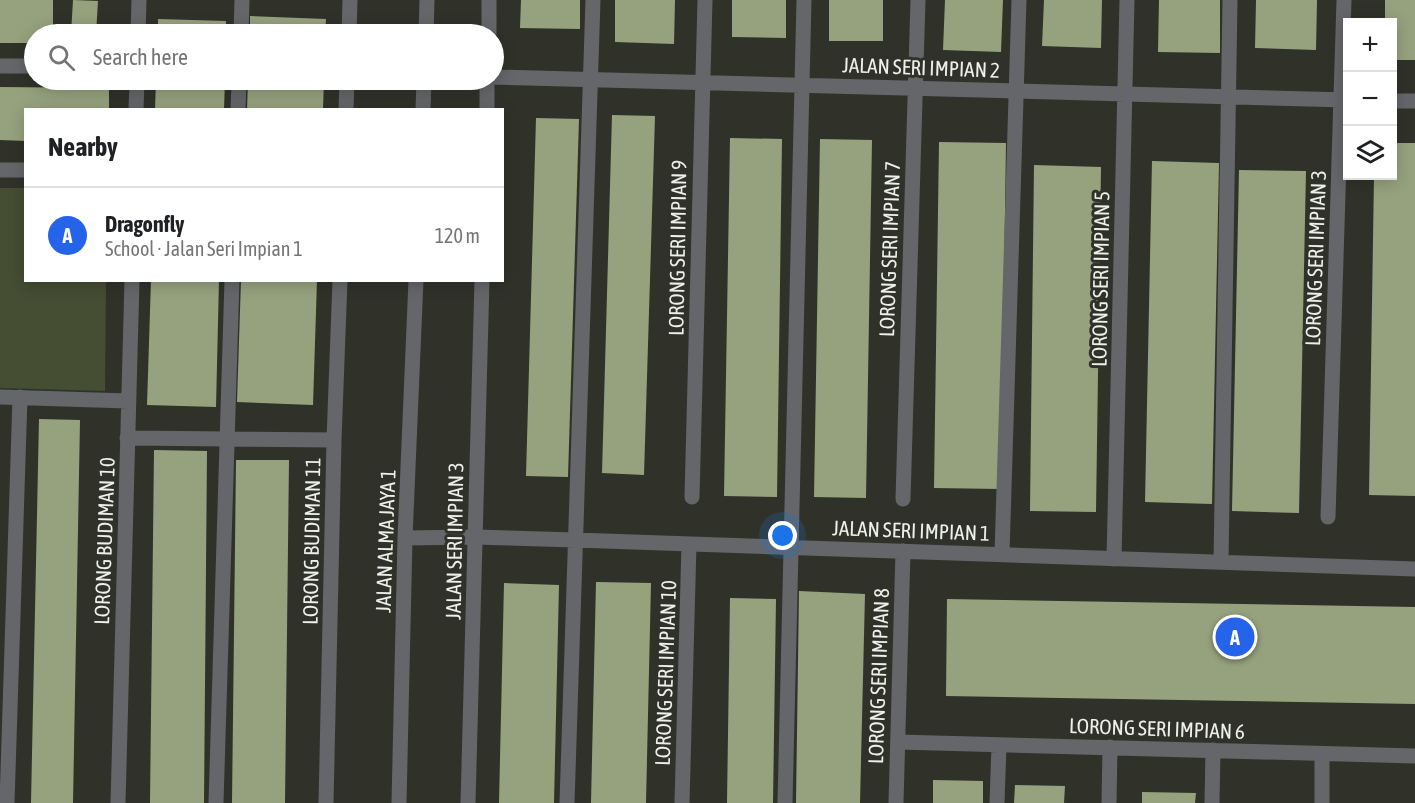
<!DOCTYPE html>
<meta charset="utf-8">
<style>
:root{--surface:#fff;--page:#f6f6f6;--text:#202124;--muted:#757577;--line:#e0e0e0;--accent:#2563eb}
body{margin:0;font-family:"Asap Condensed",sans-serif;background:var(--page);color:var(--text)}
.controls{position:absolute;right:18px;top:18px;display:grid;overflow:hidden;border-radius:0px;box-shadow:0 3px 15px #0003}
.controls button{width:54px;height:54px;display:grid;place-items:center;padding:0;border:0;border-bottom:2px solid var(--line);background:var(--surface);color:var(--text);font:30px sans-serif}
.you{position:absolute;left:783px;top:536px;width:21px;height:21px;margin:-15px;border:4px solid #fff;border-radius:50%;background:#1a73e8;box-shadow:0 0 0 9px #1a73e833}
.badge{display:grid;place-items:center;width:39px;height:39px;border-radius:50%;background:var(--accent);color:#fff;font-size:20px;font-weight:700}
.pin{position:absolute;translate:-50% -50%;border:3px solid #fff;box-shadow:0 2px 6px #0006}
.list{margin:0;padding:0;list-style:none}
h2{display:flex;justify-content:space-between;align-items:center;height:78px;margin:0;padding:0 24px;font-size:26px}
h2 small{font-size:20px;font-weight:400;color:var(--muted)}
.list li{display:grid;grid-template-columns:39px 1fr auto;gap:18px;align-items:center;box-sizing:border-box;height:96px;padding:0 24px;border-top:2px solid var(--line)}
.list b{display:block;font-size:22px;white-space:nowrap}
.list p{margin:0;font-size:20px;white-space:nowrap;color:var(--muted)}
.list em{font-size:20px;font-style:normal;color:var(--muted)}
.icon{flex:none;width:33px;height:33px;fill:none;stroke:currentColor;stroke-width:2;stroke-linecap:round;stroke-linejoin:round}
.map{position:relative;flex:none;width:1415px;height:803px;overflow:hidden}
.search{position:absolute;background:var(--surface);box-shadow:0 3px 15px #0003;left:24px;top:24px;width:480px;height:66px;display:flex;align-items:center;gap:15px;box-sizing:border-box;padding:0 21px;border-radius:33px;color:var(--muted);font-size:22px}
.panel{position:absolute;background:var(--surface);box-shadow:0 3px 15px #0003;left:24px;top:108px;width:480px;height:174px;border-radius:0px}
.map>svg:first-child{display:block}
.green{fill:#454d33}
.building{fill:#96a27e}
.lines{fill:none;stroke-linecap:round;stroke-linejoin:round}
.minor{stroke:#64666a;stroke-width:15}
.labels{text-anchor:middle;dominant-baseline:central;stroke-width:6;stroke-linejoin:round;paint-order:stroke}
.street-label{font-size:21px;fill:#edefea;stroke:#30322a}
</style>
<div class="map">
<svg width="1415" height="803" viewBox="0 0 1415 803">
<rect width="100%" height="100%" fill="#30322a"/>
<path class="green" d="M 0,188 L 25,188 L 26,280 L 106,281 L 105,391 L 0,388 Z"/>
<path class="building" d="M 0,0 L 53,0 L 53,34 L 34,34 L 34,43 L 0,43 Z
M 73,0 L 98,1 L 96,34 L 71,34 Z
M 521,0 L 580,0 L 580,29 L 520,28 Z
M 615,0 L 675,0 L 674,44 L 615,42 Z
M 732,0 L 786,0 L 786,38 L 732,37 Z
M 829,0 L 883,0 L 883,41 L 829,41 Z
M 945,0 L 1003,0 L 1001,52 L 943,50 Z
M 1044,0 L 1102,0 L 1101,48 L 1042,46 Z
M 1159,0 L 1220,0 L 1220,53 L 1158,52 Z
M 1256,0 L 1317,0 L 1316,50 L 1255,48 Z
M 1385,0 L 1415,0 L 1415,60 L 1392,60 L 1392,22 L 1385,22 Z
M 250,16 L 326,19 L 325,34 L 250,34 Z
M 158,19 L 226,21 L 226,34 L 158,34 Z
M 156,80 L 225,80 L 224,110 L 155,110 Z
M 248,80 L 324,80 L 323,110 L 247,110 Z
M 0,87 L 109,88 L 109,110 L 26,110 L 26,141 L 0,140 Z
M 612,115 L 655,116 L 644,475 L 602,473 Z
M 536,118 L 579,119 L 568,477 L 526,476 Z
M 730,138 L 782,139 L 777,497 L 724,496 Z
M 820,139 L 872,140 L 866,498 L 814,497 Z
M 939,142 L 1006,143 L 1001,489 L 934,488 Z
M 1392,143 L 1415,143 L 1415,496 L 1369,495 L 1374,176 L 1392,176 Z
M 1152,161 L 1219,163 L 1212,504 L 1145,502 Z
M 1034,165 L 1101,167 L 1096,512 L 1030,511 Z
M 1239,170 L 1306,171 L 1299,513 L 1232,511 Z
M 151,280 L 219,280 L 216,407 L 147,405 Z
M 241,280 L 317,280 L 313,405 L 237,402 Z
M 39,419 L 80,420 L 73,803 L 31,803 Z
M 154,450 L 207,451 L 204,803 L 150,803 Z
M 236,460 L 289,460 L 285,803 L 232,803 Z
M 596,582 L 651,583 L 646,803 L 591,803 Z
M 504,583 L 559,585 L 554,803 L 499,803 Z
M 799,591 L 865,594 L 860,803 L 796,803 Z
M 730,598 L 776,599 L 773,803 L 727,803 Z
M 947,599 L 1415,607 L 1415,704 L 946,696 Z
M 933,780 L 983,781 L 983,803 L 933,803 Z
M 1015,785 L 1065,786 L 1064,803 L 1014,803 Z
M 1142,792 L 1196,793 L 1195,803 L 1142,803 Z"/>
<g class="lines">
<path class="minor" d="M 138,34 L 139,0
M 241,34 L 242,0
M 349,34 L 350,0
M 426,34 L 427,0
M 489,34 L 489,0
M 0,66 L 34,66
M 494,77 L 1348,100
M 1392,101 L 1415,101
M 136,110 L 137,80
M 238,110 L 239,80
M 346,110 L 347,80
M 423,110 L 424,80
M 487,110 L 487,80
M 0,170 L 26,170
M 0,397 L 128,401
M 127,438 L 334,440
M 692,497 L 705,0
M 903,499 L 918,0
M 1328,517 L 1344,0
M 405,538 L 475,537 L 575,540 L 1415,569
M 1002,554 L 1019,0
M 1114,559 L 1127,0
M 1221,562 L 1230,0
M 898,742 L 1415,756
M 7,803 L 20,397
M 118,803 L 132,280
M 216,803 L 232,280
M 326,803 L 334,440 L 340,280
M 399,803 L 405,538 L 416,280
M 468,803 L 482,280
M 567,803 L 593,0
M 682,803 L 689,544
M 785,803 L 804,0
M 896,803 L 903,551
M 997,803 L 999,745
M 1109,803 L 1110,747
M 1212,803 L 1213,750
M 1322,803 L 1322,754"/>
</g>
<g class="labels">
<g class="street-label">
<text transform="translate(921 67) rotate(2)">JALAN SERI IMPIAN 2</text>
<text transform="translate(677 248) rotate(-89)">LORONG SERI IMPIAN 9</text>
<text transform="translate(889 249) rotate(-88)">LORONG SERI IMPIAN 7</text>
<text transform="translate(1315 258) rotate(-88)">LORONG SERI IMPIAN 3</text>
<text transform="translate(1100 279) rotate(-89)">LORONG SERI IMPIAN 5</text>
<text transform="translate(911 530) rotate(2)">JALAN SERI IMPIAN 1</text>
<text transform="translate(104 541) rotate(-88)">LORONG BUDIMAN 10</text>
<text transform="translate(311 541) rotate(-89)">LORONG BUDIMAN 11</text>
<text transform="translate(385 541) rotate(-88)">JALAN ALMA JAYA 1</text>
<text transform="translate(454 541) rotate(-89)">JALAN SERI IMPIAN 3</text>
<text transform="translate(665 673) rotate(-88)">LORONG SERI IMPIAN 10</text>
<text transform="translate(878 676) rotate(-88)">LORONG SERI IMPIAN 8</text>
<text transform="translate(1157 728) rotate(2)">LORONG SERI IMPIAN 6</text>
</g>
</g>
</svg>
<div class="controls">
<button>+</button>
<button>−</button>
<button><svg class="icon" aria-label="layers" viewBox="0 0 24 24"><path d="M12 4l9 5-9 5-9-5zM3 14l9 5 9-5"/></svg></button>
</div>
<div class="you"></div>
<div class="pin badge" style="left:1235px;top:637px">A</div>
<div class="search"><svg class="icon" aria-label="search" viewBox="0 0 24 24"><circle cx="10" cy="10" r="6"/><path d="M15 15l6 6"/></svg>Search here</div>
<section class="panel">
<h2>Nearby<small></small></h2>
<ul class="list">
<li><span class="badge">A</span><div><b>Dragonfly</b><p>School · Jalan Seri Impian 1</p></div><em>120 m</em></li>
</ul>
</section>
</div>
